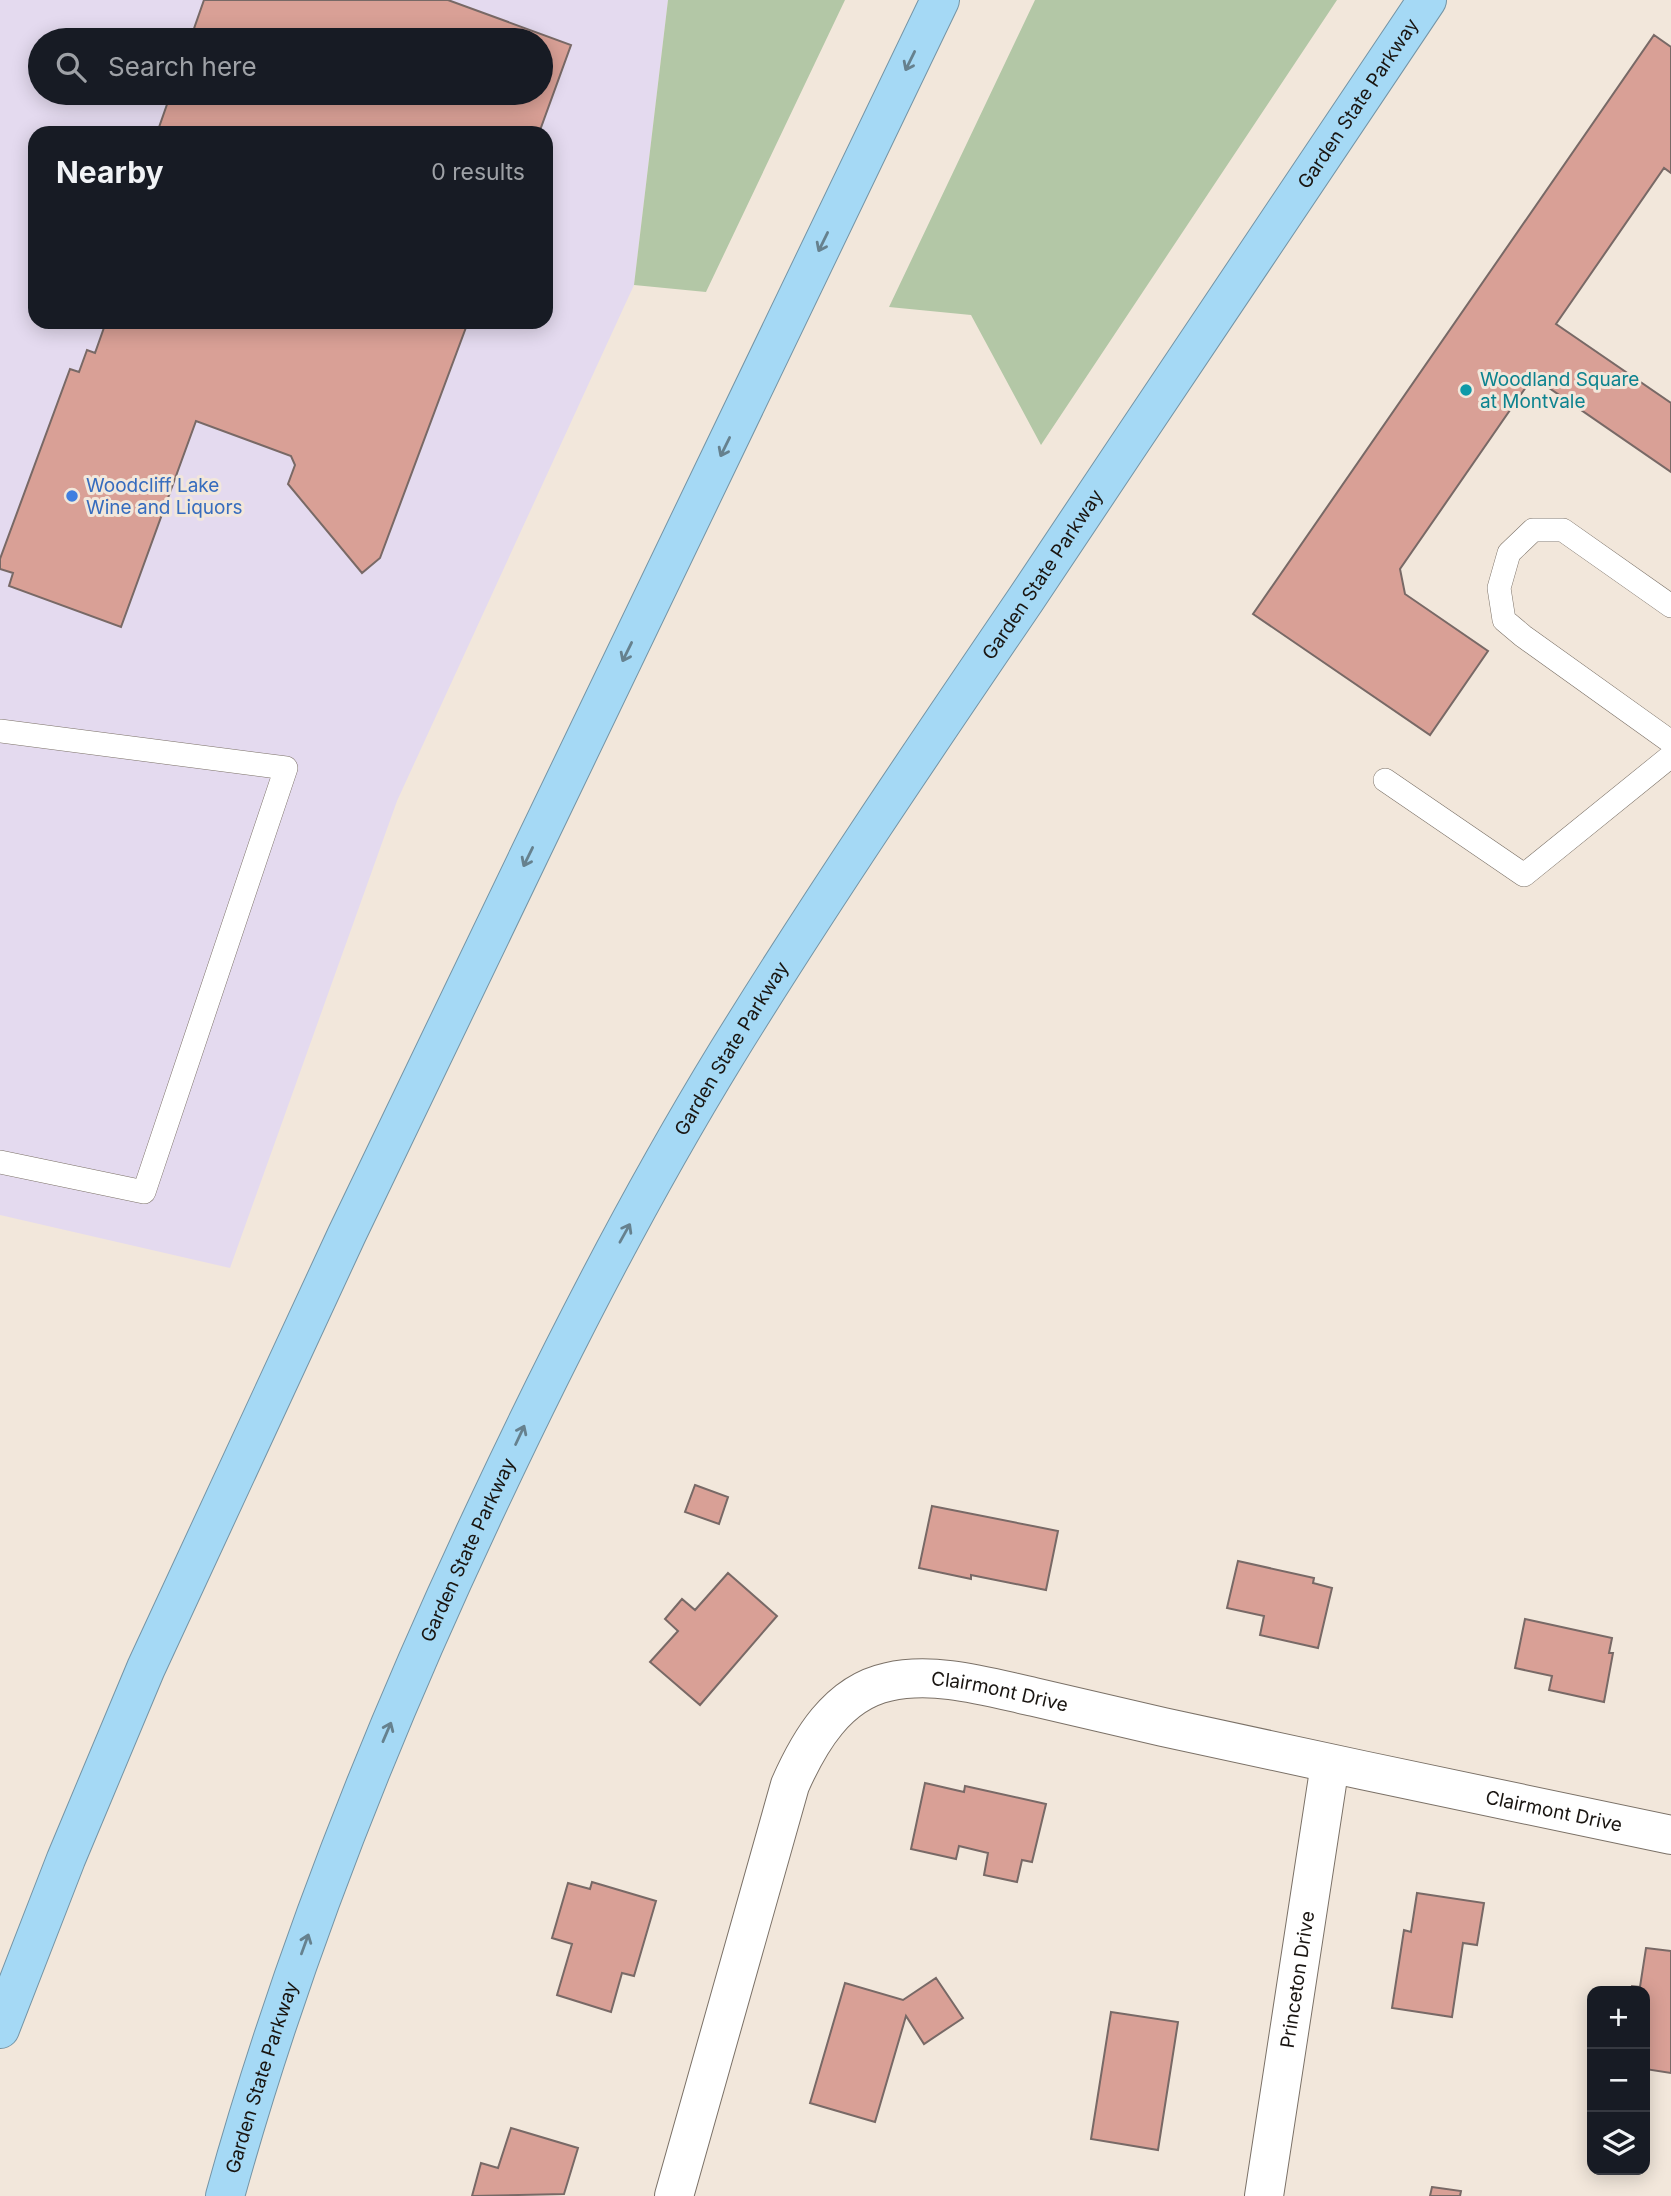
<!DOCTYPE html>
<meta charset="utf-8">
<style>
:root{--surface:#171b24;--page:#20242c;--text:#f1f3f6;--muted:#9ea1a6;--line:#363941}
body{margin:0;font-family:Inter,sans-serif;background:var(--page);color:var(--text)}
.controls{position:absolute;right:21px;bottom:21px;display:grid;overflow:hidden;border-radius:14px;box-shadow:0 4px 18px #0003}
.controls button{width:63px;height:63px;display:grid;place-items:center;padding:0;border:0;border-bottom:2px solid var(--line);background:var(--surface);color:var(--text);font:35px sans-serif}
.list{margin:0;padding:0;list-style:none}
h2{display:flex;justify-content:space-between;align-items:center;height:91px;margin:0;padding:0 28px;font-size:30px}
h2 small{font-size:23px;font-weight:400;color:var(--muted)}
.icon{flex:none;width:38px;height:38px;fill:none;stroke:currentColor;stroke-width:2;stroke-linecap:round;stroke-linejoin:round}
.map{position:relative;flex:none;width:1671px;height:2196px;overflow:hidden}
.search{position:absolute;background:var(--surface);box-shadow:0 4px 18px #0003;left:28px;top:28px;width:525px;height:77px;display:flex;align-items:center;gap:18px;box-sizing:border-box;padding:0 24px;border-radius:38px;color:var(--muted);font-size:26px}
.panel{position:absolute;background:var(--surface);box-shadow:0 4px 18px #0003;left:28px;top:126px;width:525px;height:203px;border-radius:21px}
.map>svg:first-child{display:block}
.commercial{fill:#e4daef;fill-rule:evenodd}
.green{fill:#b3c7a6}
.building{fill:#d9a096;stroke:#786966;stroke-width:2}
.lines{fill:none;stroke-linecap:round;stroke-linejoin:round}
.lane-casing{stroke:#7b7167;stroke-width:24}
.street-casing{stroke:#7b7167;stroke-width:40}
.highway-casing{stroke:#7494a5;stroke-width:40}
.lane{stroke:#fff;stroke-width:23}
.street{stroke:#fff;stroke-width:38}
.highway{stroke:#a5d9f5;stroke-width:38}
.oneway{stroke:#66818e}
.culture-dot{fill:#0f9aa8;stroke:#f2e7db;stroke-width:2.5}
.shop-dot{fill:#3f7fe0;stroke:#f2e7db;stroke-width:2.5}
.labels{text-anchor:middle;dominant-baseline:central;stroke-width:6;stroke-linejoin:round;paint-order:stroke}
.street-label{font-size:19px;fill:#191511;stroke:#f2e7db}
.culture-label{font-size:19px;fill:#0d838f;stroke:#f2e7db;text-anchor:start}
.shop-label{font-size:19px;fill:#366cbe;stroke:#f2e7db;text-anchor:start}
</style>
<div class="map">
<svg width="1671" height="2196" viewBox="0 0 1671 2196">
<rect width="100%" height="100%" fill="#f2e7db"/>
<path class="commercial" d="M 0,0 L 668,0 L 634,285 L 397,801 L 230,1268 L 0,1215 ZM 40,40 L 541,40 L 541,93 L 40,93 ZM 35,133 L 546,133 L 546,322 L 35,322 Z"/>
<path class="green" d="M 668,0 L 845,0 L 706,292 L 634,285 Z
M 1035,0 L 1337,0 L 1041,445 L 971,315 L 889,307 Z"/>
<path class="building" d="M 204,0 L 448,0 L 571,45 L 539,133 L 157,133 L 171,93 L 541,93 L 541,40 L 190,40 Z
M 1654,35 L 1671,47 L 1671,173 L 1664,168 L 1556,324 L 1671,403 L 1671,472 L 1533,377 L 1400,569 L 1405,594 L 1488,651 L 1430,735 L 1253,614 Z
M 106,322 L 468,322 L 380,558 L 362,573 L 288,484 L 295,465 L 291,456 L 196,421 L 121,627 L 9,586 L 13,573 L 0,569 L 0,559 L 70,369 L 79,372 L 87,350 L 95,353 Z
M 695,1485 L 728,1497 L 719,1524 L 685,1512 Z
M 932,1506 L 1058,1531 L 1046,1590 L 971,1575 L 971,1579 L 919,1568 Z
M 1238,1561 L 1314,1578 L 1313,1583 L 1332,1588 L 1318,1648 L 1260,1635 L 1264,1616 L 1227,1608 Z
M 728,1573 L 777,1616 L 700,1705 L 650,1662 L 678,1631 L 665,1619 L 682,1599 L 695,1610 Z
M 1525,1619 L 1612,1638 L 1609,1653 L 1613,1653 L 1604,1702 L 1549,1690 L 1552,1676 L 1515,1668 Z
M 925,1783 L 964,1792 L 965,1786 L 1046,1804 L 1032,1862 L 1022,1860 L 1017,1882 L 984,1875 L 988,1853 L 959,1846 L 956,1859 L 911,1849 Z
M 592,1882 L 656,1901 L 634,1976 L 622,1973 L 611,2012 L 557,1995 L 572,1944 L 552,1938 L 568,1883 L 590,1889 Z
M 1417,1893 L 1484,1903 L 1477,1945 L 1463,1943 L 1452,2017 L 1392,2008 L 1404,1930 L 1411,1932 Z
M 1646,1948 L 1671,1951 L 1671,2073 L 1645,2069 L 1645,1991 L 1631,1991 L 1632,1986 L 1640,1987 Z
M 936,1978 L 963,2018 L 924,2044 L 906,2016 L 875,2122 L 810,2103 L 845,1983 L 903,2000 Z
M 1111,2012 L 1178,2022 L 1158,2150 L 1091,2139 Z
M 511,2128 L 578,2148 L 564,2194 L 472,2196 L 481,2163 L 498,2168 Z
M 1432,2187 L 1461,2191 L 1460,2196 L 1430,2196 Z"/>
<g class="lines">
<g class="lane-casing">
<path id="lane" d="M 1671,606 L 1563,530 L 1533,530 L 1509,553 L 1499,588 L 1504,620 L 1523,636 L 1671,742
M 0,731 L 286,768 L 144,1192 L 0,1162
M 1385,780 L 1524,875 L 1671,756"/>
</g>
<g class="street-casing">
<g id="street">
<path id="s1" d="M 674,2196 L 790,1785 C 809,1742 837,1693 888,1682 C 935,1671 988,1687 1034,1697 C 1077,1707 1120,1717 1163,1727 C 1332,1764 1502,1800 1671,1835"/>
<path id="s2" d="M 1264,2196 L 1330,1764"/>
</g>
</g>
<g class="highway-casing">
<g id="highway">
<path d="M 0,2029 L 66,1859 L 146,1668 L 347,1234 L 940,0"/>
<path id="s3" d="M 225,2196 C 290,1961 381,1732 485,1511 C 558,1355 637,1200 727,1053 C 822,899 924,749 1026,599 C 1159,399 1293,200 1427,0"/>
</g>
</g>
<use href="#lane" class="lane"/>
<use href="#street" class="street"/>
<use href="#highway" class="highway"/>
</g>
<defs><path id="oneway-shaft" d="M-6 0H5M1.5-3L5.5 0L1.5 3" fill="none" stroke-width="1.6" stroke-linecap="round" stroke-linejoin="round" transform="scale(1.75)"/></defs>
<g class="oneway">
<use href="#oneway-shaft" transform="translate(910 61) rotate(116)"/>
<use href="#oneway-shaft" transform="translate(823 242) rotate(116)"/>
<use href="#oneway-shaft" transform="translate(725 447) rotate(116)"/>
<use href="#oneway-shaft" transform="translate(627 652) rotate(116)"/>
<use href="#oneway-shaft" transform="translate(528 857) rotate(116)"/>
<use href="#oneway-shaft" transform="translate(625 1233) rotate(-61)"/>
<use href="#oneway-shaft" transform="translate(520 1435) rotate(-65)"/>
<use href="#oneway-shaft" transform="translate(387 1732) rotate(-67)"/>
<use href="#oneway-shaft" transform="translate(305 1944) rotate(-70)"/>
</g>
<circle class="culture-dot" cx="1466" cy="390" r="7"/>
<circle class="shop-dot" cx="72" cy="496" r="7"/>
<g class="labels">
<g class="street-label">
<text stroke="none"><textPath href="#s3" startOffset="2392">Garden State Parkway</textPath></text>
<text stroke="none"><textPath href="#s3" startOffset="1825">Garden State Parkway</textPath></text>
<text stroke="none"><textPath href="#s3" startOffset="1258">Garden State Parkway</textPath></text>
<text stroke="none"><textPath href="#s3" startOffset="691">Garden State Parkway</textPath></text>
<text stroke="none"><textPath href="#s1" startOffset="688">Clairmont Drive</textPath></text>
<text stroke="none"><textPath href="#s1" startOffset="1255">Clairmont Drive</textPath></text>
<text stroke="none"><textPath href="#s2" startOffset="219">Princeton Drive</textPath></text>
<text stroke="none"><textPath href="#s3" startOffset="124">Garden State Parkway</textPath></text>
</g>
<g class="culture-label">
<text x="1480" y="379">Woodland Square<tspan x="1480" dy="22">at Montvale</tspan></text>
</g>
<g class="shop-label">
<text x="86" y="485">Woodcliff Lake<tspan x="86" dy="22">Wine and Liquors</tspan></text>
</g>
</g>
</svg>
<div class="controls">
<button>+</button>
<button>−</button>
<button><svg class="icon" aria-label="layers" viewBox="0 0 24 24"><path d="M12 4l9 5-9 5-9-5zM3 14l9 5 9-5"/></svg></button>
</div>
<div class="search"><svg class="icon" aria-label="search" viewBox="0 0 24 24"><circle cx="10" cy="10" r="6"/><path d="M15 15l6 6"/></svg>Search here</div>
<section class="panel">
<h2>Nearby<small>0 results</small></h2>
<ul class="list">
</ul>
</section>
</div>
